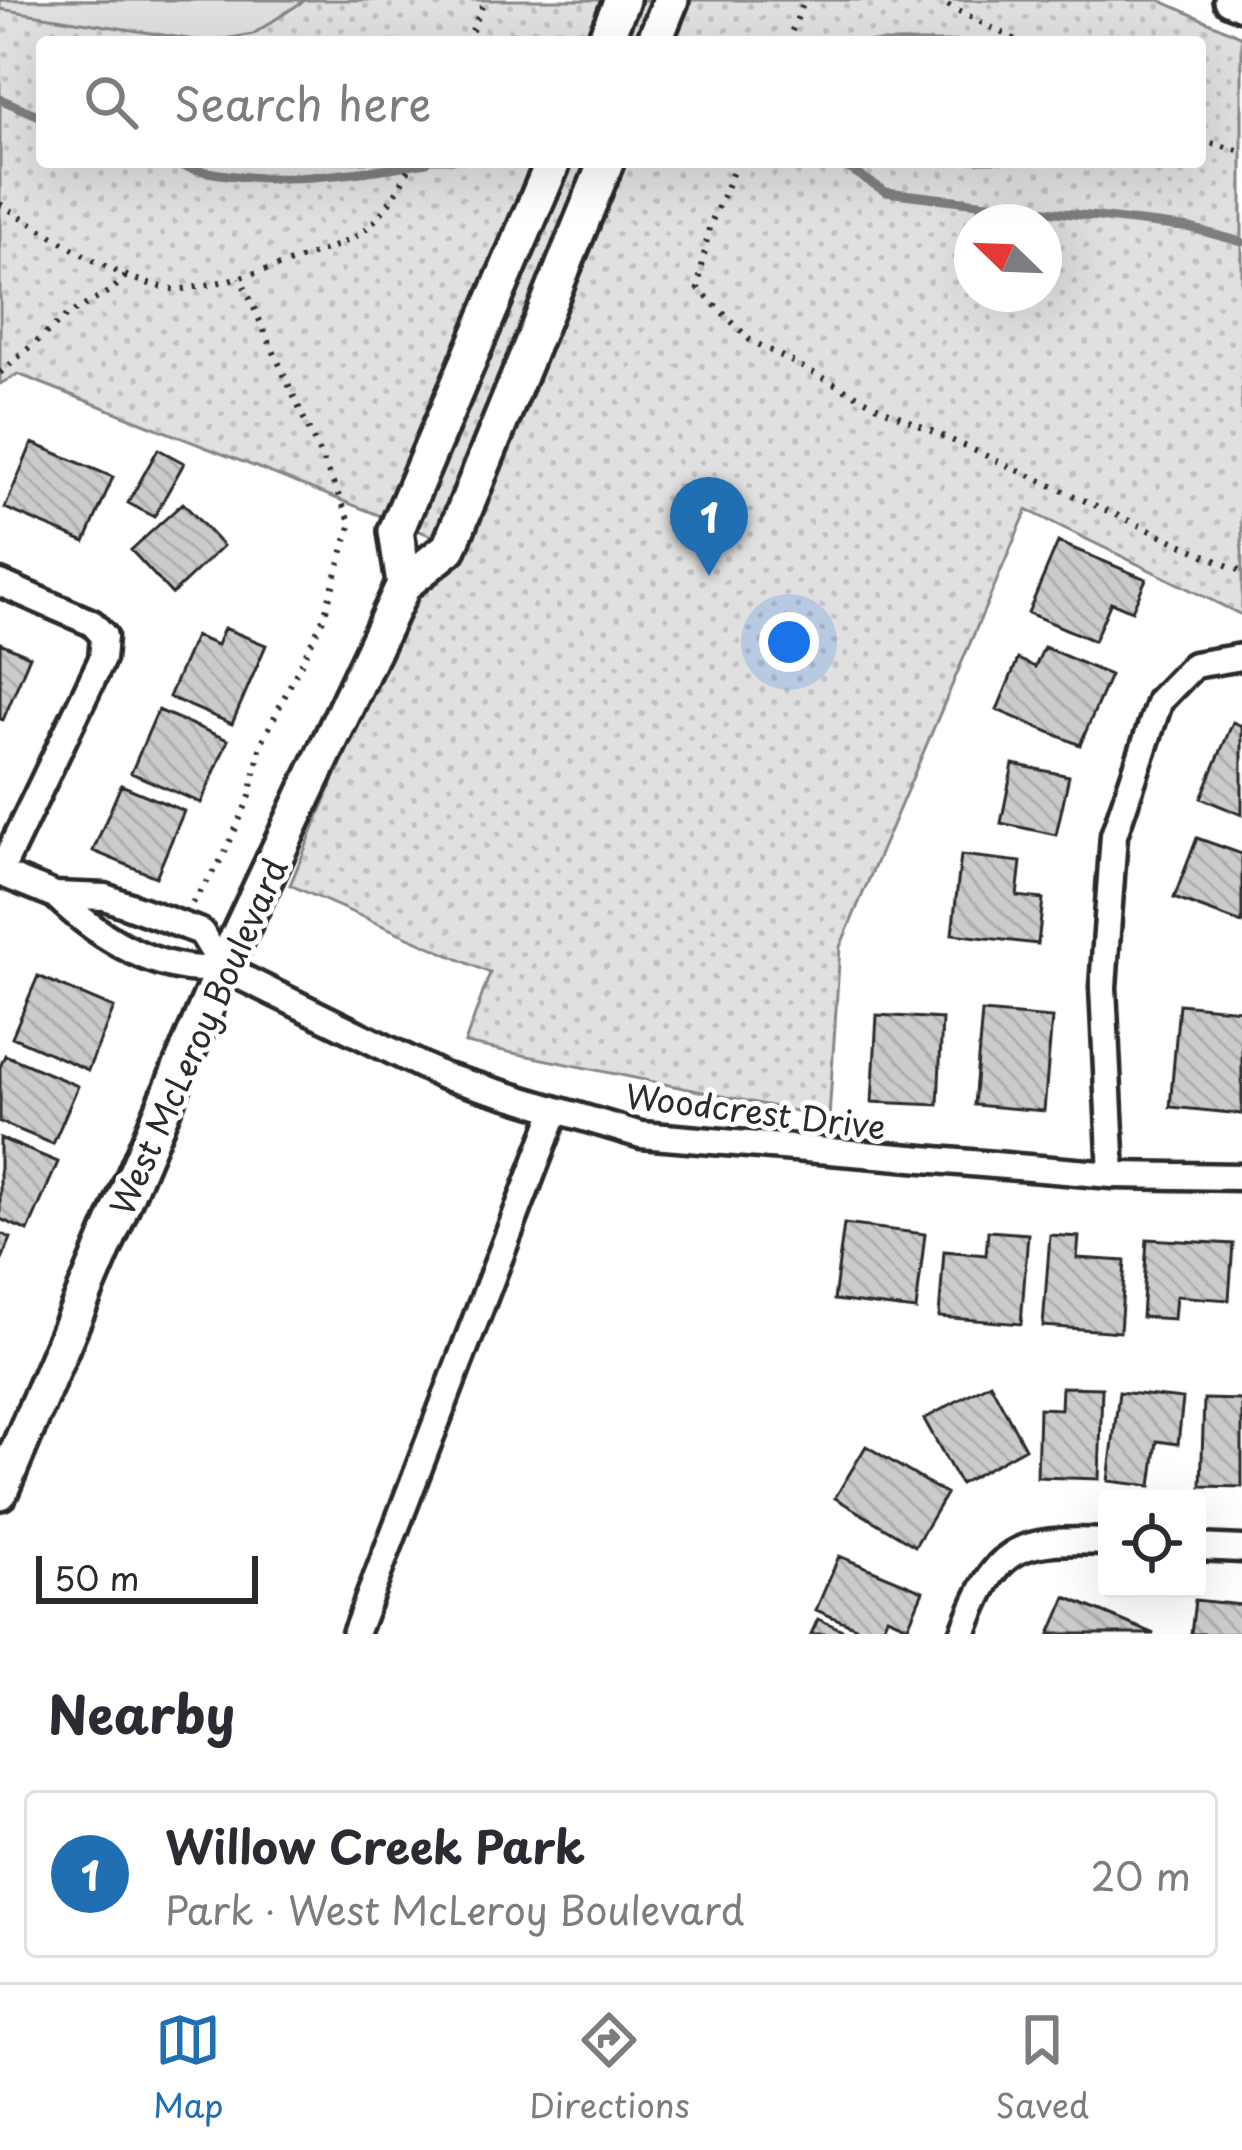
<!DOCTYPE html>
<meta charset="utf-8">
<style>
:root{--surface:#fff;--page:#f2f2f3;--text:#2b2b33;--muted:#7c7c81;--line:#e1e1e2;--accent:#1f6fb2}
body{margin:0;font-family:"Playpen Sans",sans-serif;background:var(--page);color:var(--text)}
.controls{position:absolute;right:36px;bottom:36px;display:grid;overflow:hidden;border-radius:12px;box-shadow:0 12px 48px #0002}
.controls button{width:108px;height:108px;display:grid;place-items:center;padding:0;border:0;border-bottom:3px solid var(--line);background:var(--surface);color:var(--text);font:60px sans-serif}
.compass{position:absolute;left:954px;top:204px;width:108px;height:108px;border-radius:50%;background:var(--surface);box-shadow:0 12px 48px #0002;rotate:293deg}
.scale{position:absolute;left:36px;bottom:30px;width:222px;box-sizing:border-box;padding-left:12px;border:6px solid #2b2b2b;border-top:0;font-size:33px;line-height:42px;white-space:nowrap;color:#2b2b2b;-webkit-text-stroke:9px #fff;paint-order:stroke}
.you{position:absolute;left:789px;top:642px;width:42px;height:42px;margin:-30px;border:9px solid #fff;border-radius:50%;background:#1a73e8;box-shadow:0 0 0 18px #1a73e833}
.badge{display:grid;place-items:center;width:78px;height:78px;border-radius:50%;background:var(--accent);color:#fff;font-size:39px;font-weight:700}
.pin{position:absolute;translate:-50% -99px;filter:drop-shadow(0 3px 6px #0008)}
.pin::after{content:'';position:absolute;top:63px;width:42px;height:36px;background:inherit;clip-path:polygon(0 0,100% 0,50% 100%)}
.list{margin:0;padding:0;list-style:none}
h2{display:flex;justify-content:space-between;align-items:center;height:156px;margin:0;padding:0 48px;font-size:51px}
h2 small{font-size:39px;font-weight:400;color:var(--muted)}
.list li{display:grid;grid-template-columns:78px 1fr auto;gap:36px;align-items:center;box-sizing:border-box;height:168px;margin:0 24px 24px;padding:0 24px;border:3px solid var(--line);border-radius:12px}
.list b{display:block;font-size:45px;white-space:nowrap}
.list p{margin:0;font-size:39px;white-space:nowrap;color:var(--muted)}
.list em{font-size:39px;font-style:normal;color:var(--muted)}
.icon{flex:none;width:66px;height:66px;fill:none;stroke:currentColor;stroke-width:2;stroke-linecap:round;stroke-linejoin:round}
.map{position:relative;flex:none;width:1242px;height:1634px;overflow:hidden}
.search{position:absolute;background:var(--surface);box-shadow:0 12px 48px #0002;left:36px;right:36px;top:36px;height:132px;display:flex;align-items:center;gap:30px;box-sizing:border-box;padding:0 42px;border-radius:12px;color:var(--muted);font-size:45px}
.sheet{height:348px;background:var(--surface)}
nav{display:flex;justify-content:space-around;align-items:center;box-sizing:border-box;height:168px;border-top:3px solid var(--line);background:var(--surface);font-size:33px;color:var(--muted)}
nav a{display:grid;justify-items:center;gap:6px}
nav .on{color:var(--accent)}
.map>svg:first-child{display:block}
.grass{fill:url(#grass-dots);stroke:#868686;stroke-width:3;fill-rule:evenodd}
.garden{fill:#e0e0e0;stroke:#868686;stroke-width:3}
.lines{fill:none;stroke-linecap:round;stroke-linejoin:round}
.stream{stroke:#7e7e7e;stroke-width:9}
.building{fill:url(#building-back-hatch);stroke:#2b2b2b;stroke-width:3}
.minor-casing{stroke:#2b2b2b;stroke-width:33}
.tertiary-casing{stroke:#2b2b2b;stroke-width:36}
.secondary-casing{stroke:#2b2b2b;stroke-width:42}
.path{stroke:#2b2b2b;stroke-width:6;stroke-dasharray:3 9;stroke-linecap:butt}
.minor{stroke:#fff;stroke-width:24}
.tertiary{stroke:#fff;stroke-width:27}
.secondary{stroke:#fff;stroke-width:33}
.labels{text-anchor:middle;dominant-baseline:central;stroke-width:10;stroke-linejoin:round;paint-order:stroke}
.street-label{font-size:33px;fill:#2b2b2b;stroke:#fff}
</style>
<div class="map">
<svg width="1242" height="1634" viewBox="0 0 1242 1634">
<defs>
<pattern id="grass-dots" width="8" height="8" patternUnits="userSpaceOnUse" patternTransform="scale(3)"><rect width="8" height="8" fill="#e0e0e0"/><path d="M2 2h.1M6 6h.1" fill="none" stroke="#c0c0c0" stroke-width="1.8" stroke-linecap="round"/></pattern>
<pattern id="building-back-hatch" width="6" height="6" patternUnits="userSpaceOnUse" patternTransform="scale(3)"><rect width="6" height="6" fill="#cbcbcb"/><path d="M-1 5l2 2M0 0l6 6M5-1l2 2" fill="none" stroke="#aeaeae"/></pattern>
</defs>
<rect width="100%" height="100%" fill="#fff"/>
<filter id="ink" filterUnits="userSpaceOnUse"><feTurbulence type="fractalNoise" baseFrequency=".00833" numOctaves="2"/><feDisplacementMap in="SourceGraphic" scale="24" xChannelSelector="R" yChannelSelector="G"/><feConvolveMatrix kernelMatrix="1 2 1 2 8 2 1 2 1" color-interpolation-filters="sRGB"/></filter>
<g filter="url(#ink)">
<path class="grass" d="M 0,0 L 1159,0 L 1242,37 L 1242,615 L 1027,510 L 840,947 L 829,1118 L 465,1043 L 490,973 L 290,885 L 435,537 L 18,374 L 0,384 ZM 42,42 L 1200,42 L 1200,162 L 42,162 ZM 972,222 L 1044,222 L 1044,294 L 972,294 Z"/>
<path class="garden" d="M 0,0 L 305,0 L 253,34 L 207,42 L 0,9 Z"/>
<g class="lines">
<path class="stream" d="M 0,99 L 42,117
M 170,162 C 250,190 345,176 427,162
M 839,162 L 886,192 L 1191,228 L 1242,242"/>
</g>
<path class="building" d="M 32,443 L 113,477 L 85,542 L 5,508 Z
M 158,449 L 184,463 L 154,517 L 128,503 Z
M 183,503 L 223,546 L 172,594 L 131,550 Z
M 1058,542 L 1146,579 L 1132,611 L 1111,602 L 1094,641 L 1028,613 Z
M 224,628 L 266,645 L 232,724 L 169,697 L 195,636 L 217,645 Z
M 0,643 L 30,656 L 3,720 L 0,719 Z
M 1044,647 L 1110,675 L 1080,745 L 997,710 L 1018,659 L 1035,667 Z
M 158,710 L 228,740 L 201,803 L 131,773 Z
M 1233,722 L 1242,726 L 1242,815 L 1201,798 Z
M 1013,764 L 1069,776 L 1056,835 L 1001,823 Z
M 121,785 L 184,811 L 156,877 L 93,851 Z
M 1197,838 L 1242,854 L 1242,923 L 1174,898 Z
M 961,855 L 1021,862 L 1017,896 L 1043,899 L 1038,944 L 952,934 Z
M 38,976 L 114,1008 L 88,1070 L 12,1037 Z
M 1179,1004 L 1242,1010 L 1242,1114 L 1170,1107 Z
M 982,1012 L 1052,1018 L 1044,1111 L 974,1105 Z
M 877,1015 L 942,1019 L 938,1105 L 872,1102 Z
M 5,1055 L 78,1086 L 53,1144 L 0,1122 L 0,1067 Z
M 0,1138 L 58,1162 L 28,1231 L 0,1219 Z
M 844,1224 L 925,1234 L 916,1310 L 834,1300 Z
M 988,1231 L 1028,1234 L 1021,1324 L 939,1317 L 944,1251 L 986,1255 Z
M 0,1233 L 11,1238 L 0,1264 Z
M 1050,1235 L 1079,1237 L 1077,1258 L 1125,1261 L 1120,1332 L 1043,1326 Z
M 1147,1239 L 1233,1244 L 1229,1300 L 1176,1296 L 1174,1319 L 1142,1317 Z
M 990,1383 L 1025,1448 L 960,1484 L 924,1419 Z
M 1062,1387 L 1102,1388 L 1099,1479 L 1037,1477 L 1039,1408 L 1061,1409 Z
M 1119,1392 L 1183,1399 L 1178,1444 L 1157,1441 L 1151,1486 L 1108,1481 Z
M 1204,1399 L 1242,1400 L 1242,1487 L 1201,1486 Z
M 866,1446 L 946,1494 L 915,1546 L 835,1498 Z
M 839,1556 L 923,1591 L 908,1626 L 887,1617 L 880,1634 L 872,1634 L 816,1610 Z
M 1066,1597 L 1154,1634 L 1050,1634 Z
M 1195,1600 L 1242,1605 L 1242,1634 L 1191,1634 Z
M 818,1619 L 852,1634 L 811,1634 Z"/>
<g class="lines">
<g class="minor-casing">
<path id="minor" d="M 0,583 L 92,623 L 104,636 L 102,659 L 0,872
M 0,873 L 55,895 L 105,897 L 201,932 L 223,968
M 55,895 C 99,938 160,976 223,968
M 223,968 L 443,1076 L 641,1135 L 1112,1175 L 1242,1177
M 1112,1175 L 1103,987 L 1114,835 L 1160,700 L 1194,665 L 1242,657
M 1197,1547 L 1242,1549
M 355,1634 L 555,1113
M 963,1634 C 996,1547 1014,1538 1107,1542"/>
</g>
<g class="tertiary-casing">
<path id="tertiary" d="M 1228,0 L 1242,6"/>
</g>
<g class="secondary-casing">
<path id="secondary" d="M 604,42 L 622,0
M 654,42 L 671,0
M 404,584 L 396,531 L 553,162
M 0,1492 L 223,968 L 404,584 L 449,548 L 606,162"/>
</g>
<path class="path" d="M 937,0 L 1020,42
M 467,42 L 485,0
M 787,42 L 805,0
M 1200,140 L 1242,151
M 737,162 L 709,228 L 698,288 L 750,340 L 883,409 L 1242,572
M 0,204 C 50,233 114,281 173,289 C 202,292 333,252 358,235 C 382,218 400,189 412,162
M 0,373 L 66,316 L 112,290 L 128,274
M 192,903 L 223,857 L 250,796 L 261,744 L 324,617 L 351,523 L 240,277"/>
<use href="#minor" class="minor"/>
<use href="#tertiary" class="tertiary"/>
<use href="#secondary" class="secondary"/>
</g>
</g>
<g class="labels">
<g class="street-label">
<text transform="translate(197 1036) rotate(-66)">West McLeroy Boulevard</text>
<text transform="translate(756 1110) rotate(7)">Woodcrest Drive</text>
</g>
</g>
</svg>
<div class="controls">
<button><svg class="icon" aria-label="locate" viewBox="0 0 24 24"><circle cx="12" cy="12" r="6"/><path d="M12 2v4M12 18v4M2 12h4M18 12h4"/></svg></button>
</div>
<svg class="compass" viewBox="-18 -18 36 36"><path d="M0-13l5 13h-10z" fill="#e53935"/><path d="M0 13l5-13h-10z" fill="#7c7c81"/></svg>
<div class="scale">50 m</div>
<div class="you"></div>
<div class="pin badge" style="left:709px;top:576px">1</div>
<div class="search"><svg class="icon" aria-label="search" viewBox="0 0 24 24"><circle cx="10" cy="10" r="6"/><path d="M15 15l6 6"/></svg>Search here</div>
</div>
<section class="sheet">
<h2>Nearby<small></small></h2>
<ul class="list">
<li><span class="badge">1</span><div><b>Willow Creek Park</b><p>Park · West McLeroy Boulevard</p></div><em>20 m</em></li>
</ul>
</section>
<nav>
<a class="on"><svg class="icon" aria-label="map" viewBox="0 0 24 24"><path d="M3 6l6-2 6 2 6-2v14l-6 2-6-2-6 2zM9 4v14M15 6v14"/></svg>Map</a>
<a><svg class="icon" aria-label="directions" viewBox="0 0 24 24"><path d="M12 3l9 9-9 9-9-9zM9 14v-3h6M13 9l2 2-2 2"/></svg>Directions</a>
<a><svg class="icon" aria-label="saved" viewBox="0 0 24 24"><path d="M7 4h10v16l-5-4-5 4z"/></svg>Saved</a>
</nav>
